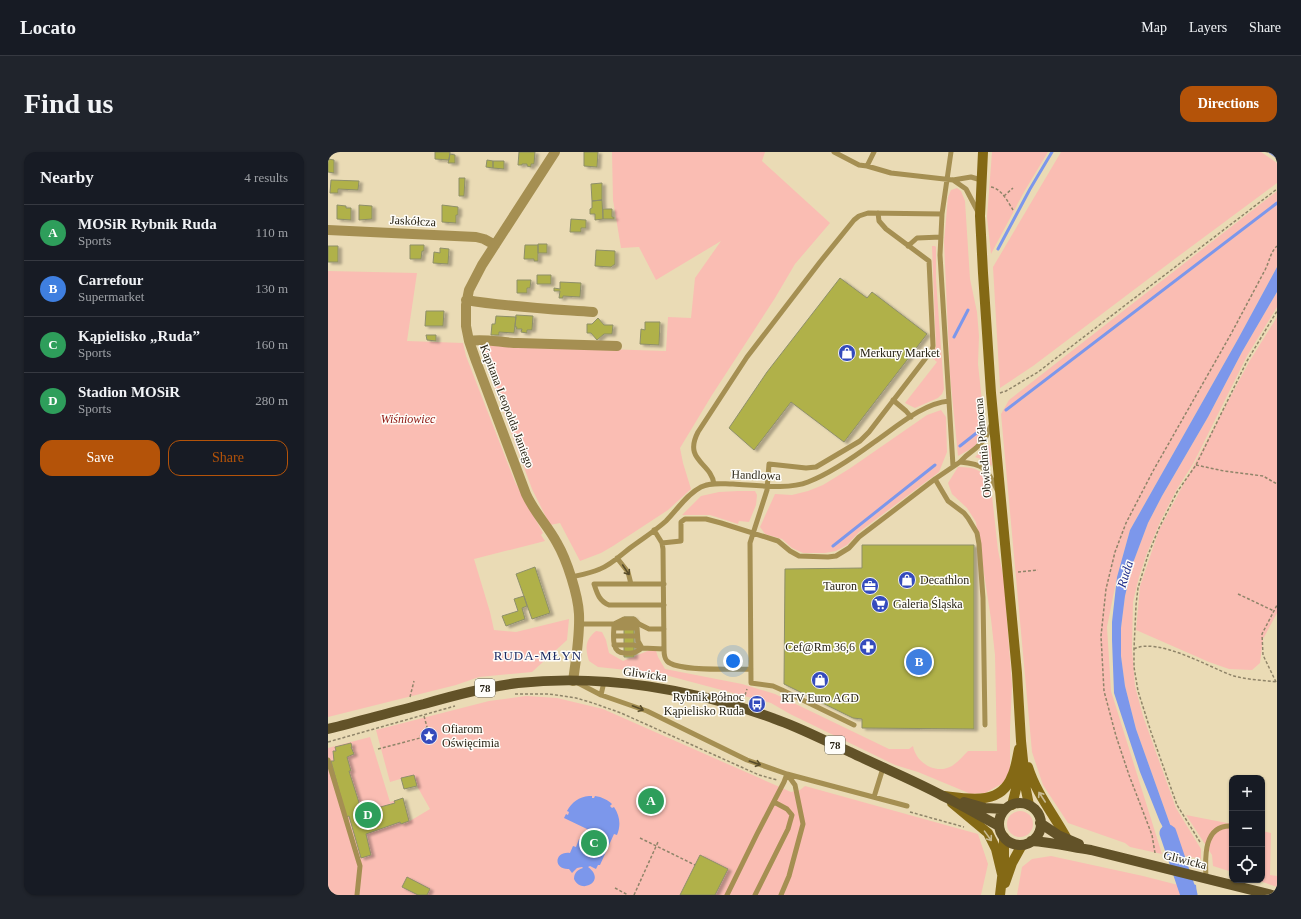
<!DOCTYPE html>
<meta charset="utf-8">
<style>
:root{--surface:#171b24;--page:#20242c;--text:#f1f3f6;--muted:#9ea1a6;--line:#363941;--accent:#b45309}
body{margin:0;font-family:Georgia,serif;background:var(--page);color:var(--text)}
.controls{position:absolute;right:12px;bottom:12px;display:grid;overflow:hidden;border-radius:8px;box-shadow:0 1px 3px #0004}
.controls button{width:36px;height:36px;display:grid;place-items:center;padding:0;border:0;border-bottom:1px solid var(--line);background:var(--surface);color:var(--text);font:20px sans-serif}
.you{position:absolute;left:405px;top:509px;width:14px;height:14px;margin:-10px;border:3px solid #fff;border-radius:50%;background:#1a73e8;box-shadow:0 0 0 6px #1a73e833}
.badge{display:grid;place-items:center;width:26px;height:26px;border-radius:50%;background:var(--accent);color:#fff;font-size:13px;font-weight:700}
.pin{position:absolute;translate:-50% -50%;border:2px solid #fff;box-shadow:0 1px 4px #0006}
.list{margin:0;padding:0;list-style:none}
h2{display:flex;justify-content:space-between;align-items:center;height:52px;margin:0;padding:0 16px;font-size:17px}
h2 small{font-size:13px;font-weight:400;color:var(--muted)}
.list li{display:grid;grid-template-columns:26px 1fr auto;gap:12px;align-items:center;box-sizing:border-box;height:56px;padding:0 16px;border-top:1px solid var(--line)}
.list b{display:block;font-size:15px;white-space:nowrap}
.list p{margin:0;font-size:13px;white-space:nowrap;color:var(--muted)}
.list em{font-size:13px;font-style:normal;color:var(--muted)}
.actions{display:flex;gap:8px;padding:12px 16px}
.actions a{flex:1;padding:9px 0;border:1px solid var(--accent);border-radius:12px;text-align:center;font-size:14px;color:var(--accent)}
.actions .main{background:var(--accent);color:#fff}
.icon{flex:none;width:22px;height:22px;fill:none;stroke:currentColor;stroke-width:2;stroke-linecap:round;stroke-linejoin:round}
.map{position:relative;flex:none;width:949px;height:743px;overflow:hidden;border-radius:12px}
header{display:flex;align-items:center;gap:24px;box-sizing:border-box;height:56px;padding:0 20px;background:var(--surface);border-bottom:1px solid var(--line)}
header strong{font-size:19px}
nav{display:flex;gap:22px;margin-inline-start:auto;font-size:14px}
.intro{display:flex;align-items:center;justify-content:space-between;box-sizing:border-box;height:96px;padding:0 24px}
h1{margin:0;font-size:28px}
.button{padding:10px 18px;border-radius:12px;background:var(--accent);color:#fff;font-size:14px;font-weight:700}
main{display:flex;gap:24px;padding:0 24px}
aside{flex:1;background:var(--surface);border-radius:12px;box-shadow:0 1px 3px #0004}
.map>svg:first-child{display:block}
.green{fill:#fabdb3}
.water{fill:#7c97eb}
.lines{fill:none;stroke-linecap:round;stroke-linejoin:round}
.stream{stroke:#7c97eb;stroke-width:3}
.river{stroke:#7c97eb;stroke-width:17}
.building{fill:#b0b148;stroke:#8e8f6a;filter:url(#shadow)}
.path{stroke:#8f8469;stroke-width:1.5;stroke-dasharray:3 2;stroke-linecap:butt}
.service{stroke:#a58f52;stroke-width:5}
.minor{stroke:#a58f52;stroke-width:10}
.secondary{stroke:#846915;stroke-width:10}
.primary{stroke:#625228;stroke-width:10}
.oneway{stroke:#584c2a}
.oneway2{stroke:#c7ba92}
.labels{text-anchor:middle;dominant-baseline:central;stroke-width:3;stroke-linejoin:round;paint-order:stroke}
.shield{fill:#fefdf9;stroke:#656256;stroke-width:1}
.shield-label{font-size:11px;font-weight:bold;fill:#241f10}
.street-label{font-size:12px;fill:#241f10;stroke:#fefdf9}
.poi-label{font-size:12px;fill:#241f10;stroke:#fefdf9;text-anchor:start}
.park-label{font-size:12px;font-style:italic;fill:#8d130c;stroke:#fefdf9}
.water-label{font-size:13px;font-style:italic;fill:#1e2d8b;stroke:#fefdf9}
.neighbourhood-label{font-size:13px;letter-spacing:1px;fill:#1d2b63;stroke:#fefdf9}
</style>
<header>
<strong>Locato</strong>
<nav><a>Map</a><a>Layers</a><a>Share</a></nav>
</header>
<div class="intro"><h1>Find us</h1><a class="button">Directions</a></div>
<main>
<aside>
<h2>Nearby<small>4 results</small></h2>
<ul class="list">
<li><span class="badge" style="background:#2e9e5b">A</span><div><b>MOSiR Rybnik Ruda</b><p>Sports</p></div><em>110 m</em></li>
<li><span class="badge" style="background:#3f7fe0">B</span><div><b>Carrefour</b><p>Supermarket</p></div><em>130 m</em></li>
<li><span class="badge" style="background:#2e9e5b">C</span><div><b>Kąpielisko „Ruda”</b><p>Sports</p></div><em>160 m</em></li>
<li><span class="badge" style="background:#2e9e5b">D</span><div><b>Stadion MOSiR</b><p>Sports</p></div><em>280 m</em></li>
</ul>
<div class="actions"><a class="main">Save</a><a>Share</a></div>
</aside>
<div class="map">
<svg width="949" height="743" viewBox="0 0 949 743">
<defs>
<filter id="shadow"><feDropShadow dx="3.5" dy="2" stdDeviation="1" flood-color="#0004"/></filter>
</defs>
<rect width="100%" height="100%" fill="#eadbb5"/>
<path class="green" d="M 284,0 L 437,0 L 434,9 L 502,71 L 467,112 L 447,146 L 384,243 L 352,296 L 355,311 L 363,337 L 340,358 L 285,394 L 273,401 L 252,409 L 232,371 L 222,373 L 204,337 L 151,193 L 338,199 L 340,165 L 363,166 L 367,126 L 393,89 L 328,128 L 311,95 L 293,96 L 285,48 Z
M 664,0 L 720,0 L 696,40 L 663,102 L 659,65 Z
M 733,0 L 933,0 L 949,11 L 949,31 L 848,106 L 705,214 L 672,236 L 665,115 Z
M 629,36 L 633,39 L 637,49 L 642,127 L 649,160 L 651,184 L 650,212 L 656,268 L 655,282 L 646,295 L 630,304 L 622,223 L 616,90 L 620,45 L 623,38 Z
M 949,39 L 949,115 L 910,187 L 802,378 L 789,425 L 779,475 L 783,539 L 834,702 L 802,695 L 797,691 L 740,671 L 715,633 L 704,600 L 673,262 L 681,248 Z
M 604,94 L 607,94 L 608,95 L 608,127 L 616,237 L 614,242 L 610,246 L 587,256 L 577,251 L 609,210 L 603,205 L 608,195 Z
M 0,119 L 89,121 L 79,189 L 135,191 L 138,204 L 187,330 L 215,381 L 213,383 L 217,389 L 146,407 L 162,460 L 166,478 L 188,480 L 241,467 L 239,488 L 204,520 L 151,525 L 128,533 L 0,565 Z
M 949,140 L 949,155 L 919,204 L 865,312 L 849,337 L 833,368 L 819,401 L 811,425 L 805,450 L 804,497 L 807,534 L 815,564 L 848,656 L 873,697 L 873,707 L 853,703 L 808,577 L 797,534 L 793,504 L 793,476 L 797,444 L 805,411 L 820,371 L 834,344 L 880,265 L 914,200 Z
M 949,165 L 949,461 L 935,487 L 932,511 L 924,518 L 901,517 L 881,510 L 808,478 L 812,434 L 831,378 L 921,210 Z
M 613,258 L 618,265 L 619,300 L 611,320 L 531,380 L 519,393 L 508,399 L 497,401 L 475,401 L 464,396 L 454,387 L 437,382 L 432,375 L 447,342 L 464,343 L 480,339 L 495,333 L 521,317 L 599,263 Z
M 660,293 L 662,294 L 664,314 L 656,308 L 647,305 Z
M 630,315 C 648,315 656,318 663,335 L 670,398 L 676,428 L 684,534 L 682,576 L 682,618 L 675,631 L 657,641 L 643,642 L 590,620 L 567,613 L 462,562 L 443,551 L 341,524 L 308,519 L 270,515 L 261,509 C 257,496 257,488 268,479 L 274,480 L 278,488 L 281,501 L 295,509 L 327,496 L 330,505 L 337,517 L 414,532 L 447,542 L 561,597 L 581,597 L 585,594 C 588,611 608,623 624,614 C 630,610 635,604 640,599 L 669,599 L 667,503 L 663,467 L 648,370 L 639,356 L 624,342 L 620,331 Z
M 410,339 L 427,339 L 429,343 L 428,353 L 421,370 L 411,369 L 410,372 L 382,363 L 354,363 L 373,344 L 391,340 Z
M 198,544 L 229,546 L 275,557 L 463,640 L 472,638 L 477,634 L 650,682 L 660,712 L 653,743 L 0,743 L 0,596 L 42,585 L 62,650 L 75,646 L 82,669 L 102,657 L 89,634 L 86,623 L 62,630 L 48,578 L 161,549 Z
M679 672a13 13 0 1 1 26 0a13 13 0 1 1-26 0Z
M 858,663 L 904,672 L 904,720 L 885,714 L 884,703 Z
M 934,679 L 943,681 L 942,723 L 949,724 L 949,735 L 929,728 L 934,728 Z
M 723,704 L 815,724 L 854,734 L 858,743 L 689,743 L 694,715 L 704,707 Z"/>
<path class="water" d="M 949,115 L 949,140 L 914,200 L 880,265 L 834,344 L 820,371 L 805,411 L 797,444 L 793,476 L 793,504 L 797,534 L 808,577 L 853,703 L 839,700 C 840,689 838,680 832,670 L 812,620 L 786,541 L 784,488 L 784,470 L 789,425 L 802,378 L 910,187 Z
M 261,644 L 264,644 L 264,646 L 266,646 L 267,644 C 274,645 280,648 284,652 L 282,654 L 284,656 L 286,655 C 292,664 293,673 289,683 L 286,682 L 272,713 L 270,713 L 268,717 L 262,714 L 260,715 C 279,729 253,743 246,727 C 246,721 249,718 255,716 L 254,715 L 249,716 L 244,721 L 241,717 C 225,718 226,699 242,701 L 245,694 L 248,695 L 251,687 L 257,689 L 261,686 L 263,682 L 259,677 L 236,666 L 238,662 L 240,663 L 241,660 L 239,659 C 244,650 251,645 261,644 Z
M 849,727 L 868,733 L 869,743 L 857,743 Z"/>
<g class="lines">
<path class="stream" d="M 942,0 L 949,5
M 670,97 L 702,37 L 724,0
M 626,185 L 640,158
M 678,258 L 949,51
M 632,294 L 651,279
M 505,394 L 607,313"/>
<path class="river" d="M 840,681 L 861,743"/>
</g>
<path class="building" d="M 107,0 L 122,0 L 121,8 L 107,7 Z
M 191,0 L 207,0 L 206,12 L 203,12 L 203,15 L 199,14 L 199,12 L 194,12 L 194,13 L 190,13 Z
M 256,0 L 270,0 L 269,15 L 256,14 Z
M 122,2 L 127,3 L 127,11 L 120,11 Z
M 0,7 L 6,8 L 6,21 L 0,20 Z
M 159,8 L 165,9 L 165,16 L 158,15 Z
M 165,9 L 176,9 L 176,17 L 165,16 Z
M 131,26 L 137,26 L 136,44 L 131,44 Z
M 3,28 L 31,29 L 30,38 L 10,37 L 10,41 L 2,41 Z
M 274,31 L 274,48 L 264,49 L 263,32 Z
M 274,48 L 275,67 L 267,68 L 267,62 L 262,62 L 262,57 L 264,56 L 264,49 Z
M 9,53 L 18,54 L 18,56 L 23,56 L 23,68 L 9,67 Z
M 31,53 L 44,54 L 44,67 L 31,68 Z
M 114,53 L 130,55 L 130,63 L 128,63 L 128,71 L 114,70 Z
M 275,57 L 284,57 L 284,65 L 286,65 L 286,67 L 275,67 Z
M 243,67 L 258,68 L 258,76 L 253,76 L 253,80 L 242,80 Z
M 210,92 L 219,92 L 219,101 L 210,101 Z
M 82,93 L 96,93 L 96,99 L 94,99 L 93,107 L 82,107 Z
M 197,93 L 210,93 L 210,109 L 206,109 L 206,107 L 196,107 Z
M 0,94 L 10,94 L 10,110 L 0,110 Z
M 112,96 L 121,97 L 120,112 L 105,111 L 106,100 L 112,101 Z
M 268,98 L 287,99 L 287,112 L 283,115 L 267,114 Z
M 209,123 L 223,123 L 223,132 L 209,132 Z
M 512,126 L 539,146 L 544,140 L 599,182 L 516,290 L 463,250 L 426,298 L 401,276 L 439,220 Z
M 189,128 L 203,128 L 202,136 L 199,136 L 199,141 L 189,141 Z
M 232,130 L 253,131 L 252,145 L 235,144 L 235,146 L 231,146 L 232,139 L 226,139 L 226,136 L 232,137 Z
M 98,159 L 116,159 L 115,174 L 97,174 Z
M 188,163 L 205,164 L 204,178 L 199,178 L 199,181 L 193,180 L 194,177 L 188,177 L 189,175 L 187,175 Z
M 168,164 L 188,165 L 186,181 L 171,180 L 171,183 L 163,183 L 164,172 L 167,172 Z
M 270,166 L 276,173 L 285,173 L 284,182 L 276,182 L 269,188 L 263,181 L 259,181 L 259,172 L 264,172 Z
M 317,170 L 332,170 L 331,193 L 312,192 L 313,177 L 317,178 Z
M 98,183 L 108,183 L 108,189 L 99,188 Z
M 534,393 L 646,393 L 646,577 L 534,576 L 534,567 L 525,566 L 456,532 L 457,417 L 534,416 Z
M 207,415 L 222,461 L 204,467 L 188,422 Z
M 196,444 L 199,454 L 194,456 L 197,467 L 178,474 L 174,464 L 190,459 L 186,447 Z
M 296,465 L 306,465 L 306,505 L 296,505 Z
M 23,591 L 24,595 L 23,595 L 26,602 L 19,605 L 23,619 L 21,619 L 34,660 L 67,651 L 66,649 L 75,646 L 81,669 L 73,672 L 72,670 L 38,682 L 43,703 L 33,706 L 21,664 L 18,665 L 3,609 L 6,609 L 5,599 L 8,599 L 7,595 Z
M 86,623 L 89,634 L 76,637 L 73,626 Z
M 372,703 L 400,717 L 387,743 L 352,743 Z
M 79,725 L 102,737 L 99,743 L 90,743 L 74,735 Z"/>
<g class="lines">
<path class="path" d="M 663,35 C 674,37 680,50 685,58
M 676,44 L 685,36
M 672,241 L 678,239 L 710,220 L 949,37
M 868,313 L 896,319 L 935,324 L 949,332
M 690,420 L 710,418
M 910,442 L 946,459
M 806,497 C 829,485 879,514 903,523 C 918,528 934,528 949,530
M 948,530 L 935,503 L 934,482 L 949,453
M 187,542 L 221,542 L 248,546 L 265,551 L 293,561 L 431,623 L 449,628
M 417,543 L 419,537
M 82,545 L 86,529
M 0,590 L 127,554
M 50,597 L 92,586 L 93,582 L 99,575 L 96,564
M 582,660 L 636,675
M 312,686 L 367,713
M 872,690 L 849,653 L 823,580 L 810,539 L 806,515 L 806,497 L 808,453 L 810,436 L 820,403 L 831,376 L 849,340 L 868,313 L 919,209 L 949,159
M 827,701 L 824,683 L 801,623 L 788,584 L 776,539 L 773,484 L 778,437 L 787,400 L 798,371 L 825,319 L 903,182 L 937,118 C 942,108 942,101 949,94
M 287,736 L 300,743
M 306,743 L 330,690"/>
<path class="service" d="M 506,0 L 531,13 L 539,14 L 563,21 L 625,28 L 643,25 L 653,28
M 623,0 L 614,62 L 612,103 L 625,314
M 539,14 L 546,0
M 625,28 L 638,37 L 650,60
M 580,94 L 589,86 L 613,85
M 565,248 L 578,259 L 583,265
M 632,310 C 656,312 660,317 669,338
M 607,327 L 620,349 L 636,361 L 640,366 L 649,381 L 651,392 L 655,446 L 657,573
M 386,332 C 383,310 355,309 370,280 L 419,205 L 492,110 L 526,68 L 531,64 L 540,61 L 614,62
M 326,378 L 334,391 L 335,397 L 336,497 C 336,501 336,506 339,509 C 349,520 407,517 423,517
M 334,391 L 353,389 L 353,370 L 357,367 L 378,367 L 393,371 L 450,389 L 462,399 L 471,404 L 500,405 L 508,404 L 521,396 L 531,385 L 560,363 L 607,327 L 632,310 L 638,304 L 648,296 L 657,287 L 664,271
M 289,406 L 300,420 L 303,432
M 243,425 C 252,423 263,421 272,417 C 283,413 293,403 302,396 C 314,387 327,379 338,369 C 349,358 359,342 373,335 C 383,330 394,332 405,332 C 427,333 461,338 480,330 C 503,321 526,305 545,291 C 567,276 595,251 621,249
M 336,432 L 266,432 C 269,441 271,449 281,453 L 336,453
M 251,472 L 311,472 L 321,477 L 336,477
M 286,476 L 309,476 L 310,489 L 314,496 C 307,501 305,502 296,501 C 282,500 286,482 286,472 L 296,467 L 306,467 L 311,472
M 286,484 L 309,484
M 286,493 L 306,493 L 314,496 L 336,497
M 250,531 L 273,543 L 319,559 L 419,608 L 459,622 L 579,654
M 273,543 L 276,530
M 526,573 L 454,538 L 445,534 L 423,531 L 422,391 L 439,338 L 441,312 L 478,316 L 488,315 L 532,289 L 541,280 L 604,198 L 605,194 L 601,109 L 558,77 L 551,69 L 550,61
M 0,608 L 32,714 L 29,743
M 546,645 L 555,616
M 878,726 C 877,706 875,672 904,674
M 399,743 L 429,682 L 456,630 L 459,622 L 467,633 L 475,672 L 461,724 L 453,743
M 427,743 L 460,677 L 464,663 L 459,657 L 446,650"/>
<path class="minor" d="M 227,0 L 154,113 L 141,138 L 138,153 L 138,174 L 141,189 L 148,209 L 198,342 C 206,360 220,374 229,391 C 239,408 250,443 251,462 C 252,484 248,507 245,529
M 0,78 L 148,85 L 156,87 L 167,93
M 138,148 C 180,155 223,157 265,160
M 141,189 C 156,186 174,191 190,191 C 223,192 256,193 289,194"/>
<path class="secondary" d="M 655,0 L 652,64 L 655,121 L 663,241 L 689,521 L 693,589 L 698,638 L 701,653
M 700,615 C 708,641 726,663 739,687
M 616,644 C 640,647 673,654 684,624 C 688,616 689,606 691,597
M 624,651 L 660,681 L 668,697 L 674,722
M 684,653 L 688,637 L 690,619
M 677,731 L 684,711 L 694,693
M 672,743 L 676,709 L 676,685"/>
<path class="primary" d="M 0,577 C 32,569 64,560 96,552 C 127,543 158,535 190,531 C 275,522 367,537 447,567 C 473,576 497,589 522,600 C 553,615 585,628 615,644 C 634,653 652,664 671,674
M 636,650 L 657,656 L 677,657
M671 672a21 21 0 1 1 42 0a21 21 0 1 1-42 0Z
M 712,671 L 730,683 L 751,692
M 703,689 C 723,690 743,695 763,698 L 944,743"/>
</g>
<defs><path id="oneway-shaft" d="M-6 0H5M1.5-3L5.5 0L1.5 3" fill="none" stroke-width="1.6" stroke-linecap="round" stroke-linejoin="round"/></defs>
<g class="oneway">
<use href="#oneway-shaft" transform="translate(298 418) rotate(56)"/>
<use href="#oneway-shaft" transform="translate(310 556) rotate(21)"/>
<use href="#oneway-shaft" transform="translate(427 611) rotate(19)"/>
</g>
<g class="oneway2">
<use href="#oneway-shaft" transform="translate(714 645) rotate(-123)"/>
<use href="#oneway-shaft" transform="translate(660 684) rotate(54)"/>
</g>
<defs>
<g id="shop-disc" transform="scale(0.9)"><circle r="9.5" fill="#344bbc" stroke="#fefdf9"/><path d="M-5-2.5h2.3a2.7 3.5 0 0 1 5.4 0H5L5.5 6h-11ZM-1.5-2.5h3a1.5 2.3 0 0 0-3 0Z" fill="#fff"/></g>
<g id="office-disc" transform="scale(0.9)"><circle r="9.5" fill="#344bbc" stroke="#fefdf9"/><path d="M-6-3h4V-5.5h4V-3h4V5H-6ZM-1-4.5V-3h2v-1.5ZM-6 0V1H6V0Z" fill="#fff"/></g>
<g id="supermarket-disc" transform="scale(0.9)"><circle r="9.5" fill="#344bbc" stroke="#fefdf9"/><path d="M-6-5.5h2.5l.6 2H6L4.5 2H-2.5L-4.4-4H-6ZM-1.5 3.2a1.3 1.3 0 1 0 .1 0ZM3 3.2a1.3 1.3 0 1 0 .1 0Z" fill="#fff"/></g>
<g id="pharmacy-disc" transform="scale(0.9)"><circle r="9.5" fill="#344bbc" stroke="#fefdf9"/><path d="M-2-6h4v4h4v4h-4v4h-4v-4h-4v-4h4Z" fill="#fff"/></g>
<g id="bus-disc" transform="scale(0.9)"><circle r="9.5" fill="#344bbc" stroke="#fefdf9"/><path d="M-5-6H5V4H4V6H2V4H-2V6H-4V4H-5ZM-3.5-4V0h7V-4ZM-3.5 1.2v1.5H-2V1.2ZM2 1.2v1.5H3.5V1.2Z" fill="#fff"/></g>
<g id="sight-disc" transform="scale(0.9)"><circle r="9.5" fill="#344bbc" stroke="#fefdf9"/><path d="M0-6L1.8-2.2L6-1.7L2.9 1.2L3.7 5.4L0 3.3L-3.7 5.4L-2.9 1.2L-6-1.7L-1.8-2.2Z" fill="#fff"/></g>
</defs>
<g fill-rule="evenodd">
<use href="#shop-disc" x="519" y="201"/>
<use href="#shop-disc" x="579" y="428"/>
<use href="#office-disc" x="542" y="434"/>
<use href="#supermarket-disc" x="552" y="452"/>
<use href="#pharmacy-disc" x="540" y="495"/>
<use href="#shop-disc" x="492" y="528"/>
<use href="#bus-disc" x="429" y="552"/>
<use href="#sight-disc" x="101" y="584"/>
</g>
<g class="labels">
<g class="shield">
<rect x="147" y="527" width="20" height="18" rx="3"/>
<rect x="497" y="584" width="20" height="18" rx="3"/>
</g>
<g class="shield-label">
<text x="157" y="536">78</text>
<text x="507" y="593">78</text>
</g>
<g class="street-label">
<text transform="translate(85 69) rotate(3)">Jaskółcza</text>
<text transform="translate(179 254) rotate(69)">Kapitana Leopolda Janiego</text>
<text transform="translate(655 296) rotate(-95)">Obwiednia Północna</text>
<text transform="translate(428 323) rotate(2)">Handlowa</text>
<text transform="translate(317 522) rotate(8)">Gliwicka</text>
<text transform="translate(857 708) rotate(14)">Gliwicka</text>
</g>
<g class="poi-label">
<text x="532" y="201">Merkury Market</text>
<text x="592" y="428">Decathlon</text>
<text x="529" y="434" text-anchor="end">Tauron</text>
<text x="565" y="452">Galeria Śląska</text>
<text x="527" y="495" text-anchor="end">Cef@Rm 36,6</text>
<text x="416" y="545" text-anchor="end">Rybnik Północ<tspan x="416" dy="14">Kąpielisko Ruda</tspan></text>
<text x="492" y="546" text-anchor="middle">RTV Euro AGD</text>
<text x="114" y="577">Ofiarom<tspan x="114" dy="14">Oświęcimia</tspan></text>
</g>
<g class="park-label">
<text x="80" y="267">Wiśniowiec</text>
</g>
<g class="water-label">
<text transform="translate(797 422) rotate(-73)">Ruda</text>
</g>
<g class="neighbourhood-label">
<text x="210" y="503">RUDA-MŁYN</text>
</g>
</g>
</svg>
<div class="controls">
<button>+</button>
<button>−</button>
<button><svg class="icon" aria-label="locate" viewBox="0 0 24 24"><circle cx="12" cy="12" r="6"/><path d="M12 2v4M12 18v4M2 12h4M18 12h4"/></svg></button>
</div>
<div class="you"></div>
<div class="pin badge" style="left:323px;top:649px;background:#2e9e5b">A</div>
<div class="pin badge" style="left:591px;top:510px;background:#3f7fe0">B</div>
<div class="pin badge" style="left:266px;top:691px;background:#2e9e5b">C</div>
<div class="pin badge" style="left:40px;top:663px;background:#2e9e5b">D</div>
</div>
</main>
